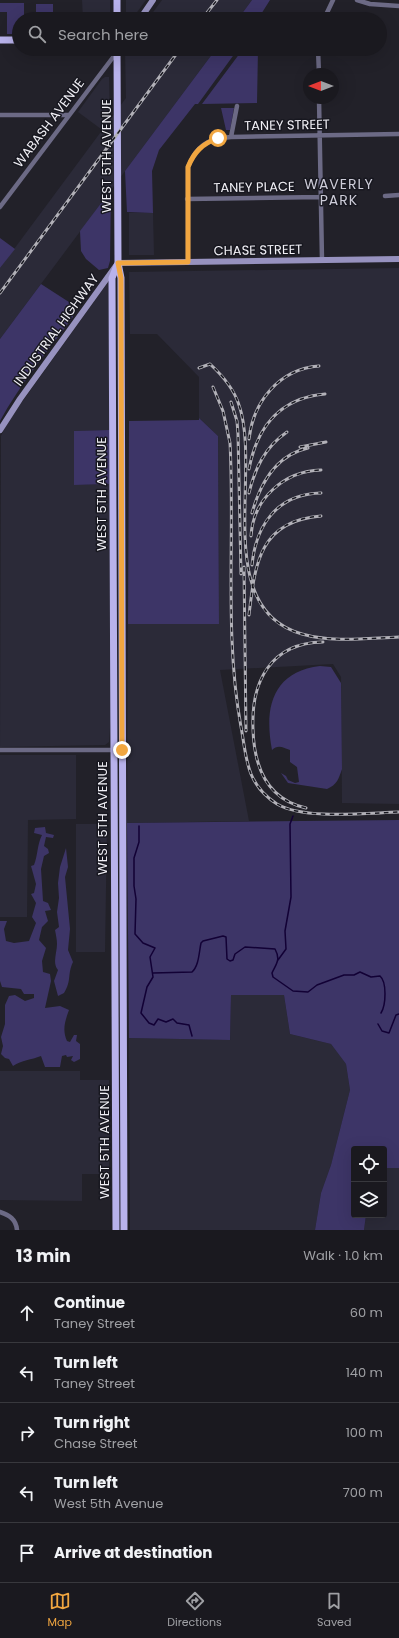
<!DOCTYPE html>
<meta charset="utf-8">
<style>
:root{--surface:#1a191f;--page:#232228;--text:#f1f3f6;--muted:#9fa0a4;--line:#38383d;--accent:#f1a640}
body{margin:0;font-family:Poppins,sans-serif;background:var(--page);color:var(--text)}
.controls{position:absolute;right:12px;bottom:12px;display:grid;overflow:hidden;border-radius:4px;box-shadow:0 4px 16px #0002}
.controls button{width:36px;height:36px;display:grid;place-items:center;padding:0;border:0;border-bottom:1px solid var(--line);background:var(--surface);color:var(--text);font:20px sans-serif}
.compass{position:absolute;left:303px;top:68px;width:36px;height:36px;border-radius:50%;background:var(--surface);box-shadow:0 4px 16px #0002;rotate:270deg}
.stop{position:absolute;width:12px;height:12px;margin:-9px;border:3px solid #f1a640;border-radius:50%;background:#fff}
.stop.end{background:#f1a640;border-color:#fff;box-shadow:0 1px 4px #0008}
.list{margin:0;padding:0;list-style:none}
h2{display:flex;justify-content:space-between;align-items:center;height:52px;margin:0;padding:0 16px;font-size:17px}
h2 small{font-size:13px;font-weight:400;color:var(--muted)}
.list li{display:grid;grid-template-columns:26px 1fr auto;gap:12px;align-items:center;box-sizing:border-box;height:60px;padding:0 16px;border-top:1px solid var(--line)}
.list b{display:block;font-size:15px;white-space:nowrap}
.list p{margin:0;font-size:13px;white-space:nowrap;color:var(--muted)}
.list em{font-size:13px;font-style:normal;color:var(--muted)}
.icon{flex:none;width:22px;height:22px;fill:none;stroke:currentColor;stroke-width:2;stroke-linecap:round;stroke-linejoin:round}
.map{position:relative;flex:none;width:399px;height:1230px;overflow:hidden}
.search{position:absolute;background:var(--surface);box-shadow:0 4px 16px #0002;left:12px;right:12px;top:12px;height:44px;display:flex;align-items:center;gap:10px;box-sizing:border-box;padding:0 14px;border-radius:22px;color:var(--muted);font-size:15px}
.sheet{height:352px;background:var(--surface)}
nav{display:flex;justify-content:space-around;align-items:center;box-sizing:border-box;height:56px;border-top:1px solid var(--line);background:var(--surface);font-size:11px;color:var(--muted)}
nav a{display:grid;justify-items:center;gap:2px}
nav .on{color:var(--accent)}
.map>svg:first-child{display:block}
.built{fill:#2b2a38}
.green{fill:#3d3567}
.lines{fill:none;stroke-linecap:round;stroke-linejoin:round}
.stream{stroke:#120135;stroke-width:1.5}
.street{stroke:#6c6a85;stroke-width:4.5}
.secondary{stroke:#9792bf;stroke-width:6}
.primary{stroke:#b8b2eb;stroke-width:7}
.rail-casing{stroke:#b2b1b8;stroke-width:3}
.rail{stroke:#181820;stroke-width:1.5;stroke-dasharray:4.5;stroke-linecap:butt}
.route{stroke:#f1a640;stroke-width:5}
.labels{text-anchor:middle;dominant-baseline:central;stroke-width:3;stroke-linejoin:round;paint-order:stroke}
.street-label{font-size:13px;fill:#f1f0f6;stroke:#181820}
.neighbourhood-label{font-size:14px;letter-spacing:1px;fill:#cdccd8;stroke:#181820}
</style>
<div class="map">
<svg width="399" height="1230" viewBox="0 0 399 1230">
<rect width="100%" height="100%" fill="#222129"/>
<path class="built" d="M 82,0 L 110,0 L 110,19 L 83,19 Z
M 126,0 L 146,0 L 132,19 L 126,19 Z
M 162,0 L 252,0 L 238,19 L 148,19 Z
M 125,49 L 216,49 L 0,339 L 0,268 L 126,98 Z
M 105,77 L 109,77 L 110,116 L 101,129 L 78,112 L 102,79 Z
M 129,213 L 153,213 L 154,255 L 129,255 Z
M 399,268 L 399,804 L 342,803 L 341,677 L 333,664 L 220,670 L 249,821 L 127,823 L 128,624 L 219,624 L 218,436 L 199,418 L 199,377 L 157,334 L 130,334 L 129,272 Z
M 109,281 L 109,430 L 74,431 L 74,485 L 109,484 L 112,701 L 109,742 L 105,745 L 0,747 L 1,436 L 7,423 Z
M 0,755 L 76,755 L 76,819 L 28,820 L 27,917 L 0,917 Z
M 76,824 L 107,824 L 105,952 L 76,952 Z
M 231,995 L 284,995 L 290,1034 L 331,1044 L 346,1064 L 350,1090 L 331,1165 L 321,1193 L 315,1230 L 130,1230 L 129,1038 L 230,1040 Z
M 0,1071 L 80,1071 L 80,1080 L 109,1080 L 109,1174 L 82,1174 L 82,1201 L 0,1200 Z
M 384,1168 L 399,1168 L 399,1230 L 364,1230 L 366,1215 L 384,1215 Z"/>
<path class="green" d="M 252,0 L 270,0 L 258,19 L 238,19 Z
M 0,3 L 24,3 L 24,19 L 19,19 L 19,34 L 7,34 L 7,12 L 0,12 Z
M 36,4 L 53,4 L 53,19 L 36,19 Z
M 216,49 L 238,49 L 198,104 L 195,104 L 159,150 L 152,171 L 153,213 L 127,212 L 125,171 Z
M 243,49 L 258,49 L 257,103 L 202,104 Z
M 221,108 L 234,108 L 230,130 L 226,130 Z
M 111,190 L 110,261 L 108,268 L 99,270 L 86,259 L 81,251 L 80,231 Z
M 0,238 L 15,249 L 0,268 Z
M 41,284 L 72,304 L 73,317 C 48,351 20,384 0,421 L 0,339 Z
M 199,418 L 218,436 L 219,624 L 128,624 L 129,421 L 199,420 Z
M 109,430 L 109,484 L 74,485 L 74,431 Z
M 320,666 L 331,667 L 341,683 L 342,769 C 339,778 337,785 327,789 L 288,783 L 281,773 L 286,776 L 288,780 L 295,783 L 299,782 L 297,767 L 290,762 L 290,750 C 284,748 278,744 272,750 C 264,708 272,672 320,666 Z
M 399,820 L 399,1168 L 384,1168 L 384,1149 L 354,1149 L 354,1215 L 366,1215 L 364,1230 L 315,1230 L 321,1193 L 331,1165 L 350,1090 L 346,1064 L 331,1044 L 290,1034 L 284,995 L 231,995 L 230,1040 L 129,1038 L 127,823 Z
M 45,827 L 46,833 L 54,835 L 53,838 L 46,837 L 44,846 L 48,849 L 49,853 L 44,856 L 41,869 L 43,901 L 48,903 L 51,910 L 45,911 L 48,921 L 42,927 L 39,940 L 46,948 L 42,961 L 43,972 L 50,974 L 51,981 L 45,1008 L 60,1006 L 69,1010 C 65,1021 62,1030 67,1041 L 70,1042 L 74,1035 L 77,1035 L 76,1041 L 80,1044 L 80,1059 L 74,1062 L 71,1060 L 73,1056 L 67,1057 L 66,1055 L 62,1056 L 60,1067 L 45,1067 L 41,1056 C 31,1060 22,1060 13,1066 L 9,1059 L 5,1058 L 1,1054 L 3,1046 L 1,1037 L 5,1024 L 5,1005 L 9,996 L 15,995 L 25,1001 L 34,998 L 34,994 L 24,994 L 21,989 L 2,987 L 0,981 L 0,921 L 7,921 L 4,929 L 6,941 L 14,943 L 29,941 L 36,923 L 32,917 L 36,903 L 31,894 L 34,893 L 36,884 L 31,866 L 34,865 C 38,855 37,845 42,835 L 34,833 L 35,828 Z
M 66,848 L 68,867 L 65,877 L 70,929 L 68,950 L 73,962 C 67,975 72,980 64,993 L 58,996 L 54,981 L 58,970 C 52,963 57,953 57,944 C 57,940 56,935 55,930 L 59,927 L 57,912 L 59,898 L 58,883 L 60,867 Z"/>
<g class="lines">
<path class="stream" d="M 139,826 L 139,842 L 134,858 L 134,886 L 136,899 L 135,934 L 143,943 L 155,948 L 150,957 L 153,977 L 147,987 L 141,1013 L 149,1023 L 154,1025 L 158,1019 L 166,1022 L 173,1019 L 177,1023 L 189,1025 L 192,1036
M 278,960 L 286,949 L 285,931 L 291,897 L 290,824 L 293,816
M 153,973 L 192,972 C 199,966 199,952 201,943 L 203,941 L 223,936 L 226,937 L 227,959 L 230,961 L 233,960 L 235,954 L 245,947 L 275,949 C 281,960 276,964 272,973 L 273,977 L 293,991 L 308,992 L 317,985 L 344,975 L 354,975 L 360,972 L 371,977 L 380,976 C 387,982 386,1005 381,1013
M 378,1024 L 382,1031 L 389,1033 L 396,1015 L 399,1014"/>
<path class="street" d="M 357,0 L 370,4 L 399,6
M 324,19 L 333,0
M 318,49 L 319,74
M 319,98 L 322,260
M 0,115 L 69,115
M 231,137 L 237,106
M 385,196 L 399,195
M 187,199 L 320,197
M 0,207 L 117,52
M 188,262 L 188,167 C 197,145 207,139 231,137 L 399,134
M 0,750 L 122,750
M 0,1212 C 9,1215 16,1219 17,1230"/>
<path class="secondary" d="M 140,19 L 153,0
M 0,430 L 20,399 L 118,263 L 399,259"/>
<path class="primary" d="M 117,0 L 117,19
M 0,40 L 19,40
M 117,49 L 118,263 L 121,278 L 124,1230
M 116,1230 L 112,278 L 118,263"/>
<g class="rail-casing">
<path id="rail" d="M 202,19 L 217,0
M 0,293 L 180,49
M 199,368 L 210,364 C 223,376 234,389 239,405 C 262,471 211,609 302,634 C 333,643 368,638 399,637
M 213,387 L 223,411 L 230,443 C 235,537 224,634 241,727 C 244,742 245,759 251,774 C 256,786 266,797 277,804 C 304,820 366,813 399,812
M 231,402 L 237,421 L 238,434 L 241,574
M 249,439 C 253,402 279,369 319,366
M 300,447 L 326,442
M 249,469 C 257,427 280,398 325,394
M 249,493 C 255,468 265,447 287,432
M 252,513 C 260,484 276,455 308,448
M 251,536 C 253,499 284,471 321,470
M 252,565 C 256,525 277,494 321,493
M 244,567 L 246,731
M 249,615 C 255,564 259,521 321,516
M 306,808 C 266,799 254,766 253,729 C 251,682 270,643 323,642"/>
</g>
<use href="#rail" class="rail"/>
</g>
<g class="lines">
<path class="route" d="M 122,750 L 121,278 L 118,263 L 188,262 L 188,167 C 194,152 202,144 218,138"/>
</g>
<g class="labels">
<g class="street-label">
<text transform="translate(49 123) rotate(-53)">WABASH AVENUE</text>
<text transform="translate(287 125) rotate(-1)">TANEY STREET</text>
<text transform="translate(106 156) rotate(-90)">WEST 5TH AVENUE</text>
<text transform="translate(254 187) rotate(-1)">TANEY PLACE</text>
<text transform="translate(258 250) rotate(-1)">CHASE STREET</text>
<text transform="translate(56 330) rotate(-54)">INDUSTRIAL HIGHWAY</text>
<text transform="translate(101 494) rotate(-90)">WEST 5TH AVENUE</text>
<text transform="translate(102 818) rotate(-90)">WEST 5TH AVENUE</text>
<text transform="translate(104 1142) rotate(-90)">WEST 5TH AVENUE</text>
</g>
<g class="neighbourhood-label">
<text x="339" y="184">WAVERLY<tspan x="339" dy="16">PARK</tspan></text>
</g>
</g>
</svg>
<div class="controls">
<button><svg class="icon" aria-label="locate" viewBox="0 0 24 24"><circle cx="12" cy="12" r="6"/><path d="M12 2v4M12 18v4M2 12h4M18 12h4"/></svg></button>
<button><svg class="icon" aria-label="layers" viewBox="0 0 24 24"><path d="M12 4l9 5-9 5-9-5zM3 14l9 5 9-5"/></svg></button>
</div>
<svg class="compass" viewBox="-18 -18 36 36"><path d="M0-13l5 13h-10z" fill="#e53935"/><path d="M0 13l5-13h-10z" fill="#9fa0a4"/></svg>
<div class="stop" style="left:218px;top:138px"></div>
<div class="stop end" style="left:122px;top:750px"></div>
<div class="search"><svg class="icon" aria-label="search" viewBox="0 0 24 24"><circle cx="10" cy="10" r="6"/><path d="M15 15l6 6"/></svg>Search here</div>
</div>
<section class="sheet">
<h2>13 min<small>Walk · 1.0 km</small></h2>
<ul class="list">
<li><svg class="icon" aria-label="ahead" viewBox="0 0 24 24"><path d="M12 20V5M6 11l6-6 6 6"/></svg><div><b>Continue</b><p>Taney Street</p></div><em>60 m</em></li>
<li><svg class="icon" aria-label="left" viewBox="0 0 24 24"><path d="M17 20v-9H6M10 6l-5 5 5 5"/></svg><div><b>Turn left</b><p>Taney Street</p></div><em>140 m</em></li>
<li><svg class="icon" aria-label="right" viewBox="0 0 24 24"><path d="M7 20v-9h11M14 6l5 5-5 5"/></svg><div><b>Turn right</b><p>Chase Street</p></div><em>100 m</em></li>
<li><svg class="icon" aria-label="left" viewBox="0 0 24 24"><path d="M17 20v-9H6M10 6l-5 5 5 5"/></svg><div><b>Turn left</b><p>West 5th Avenue</p></div><em>700 m</em></li>
<li><svg class="icon" aria-label="arrive" viewBox="0 0 24 24"><path d="M6 21V4h12l-3 4 3 4H6"/></svg><div><b>Arrive at destination</b></div></li>
</ul>
</section>
<nav>
<a class="on"><svg class="icon" aria-label="map" viewBox="0 0 24 24"><path d="M3 6l6-2 6 2 6-2v14l-6 2-6-2-6 2zM9 4v14M15 6v14"/></svg>Map</a>
<a><svg class="icon" aria-label="directions" viewBox="0 0 24 24"><path d="M12 3l9 9-9 9-9-9zM9 14v-3h6M13 9l2 2-2 2"/></svg>Directions</a>
<a><svg class="icon" aria-label="saved" viewBox="0 0 24 24"><path d="M7 4h10v16l-5-4-5 4z"/></svg>Saved</a>
</nav>
